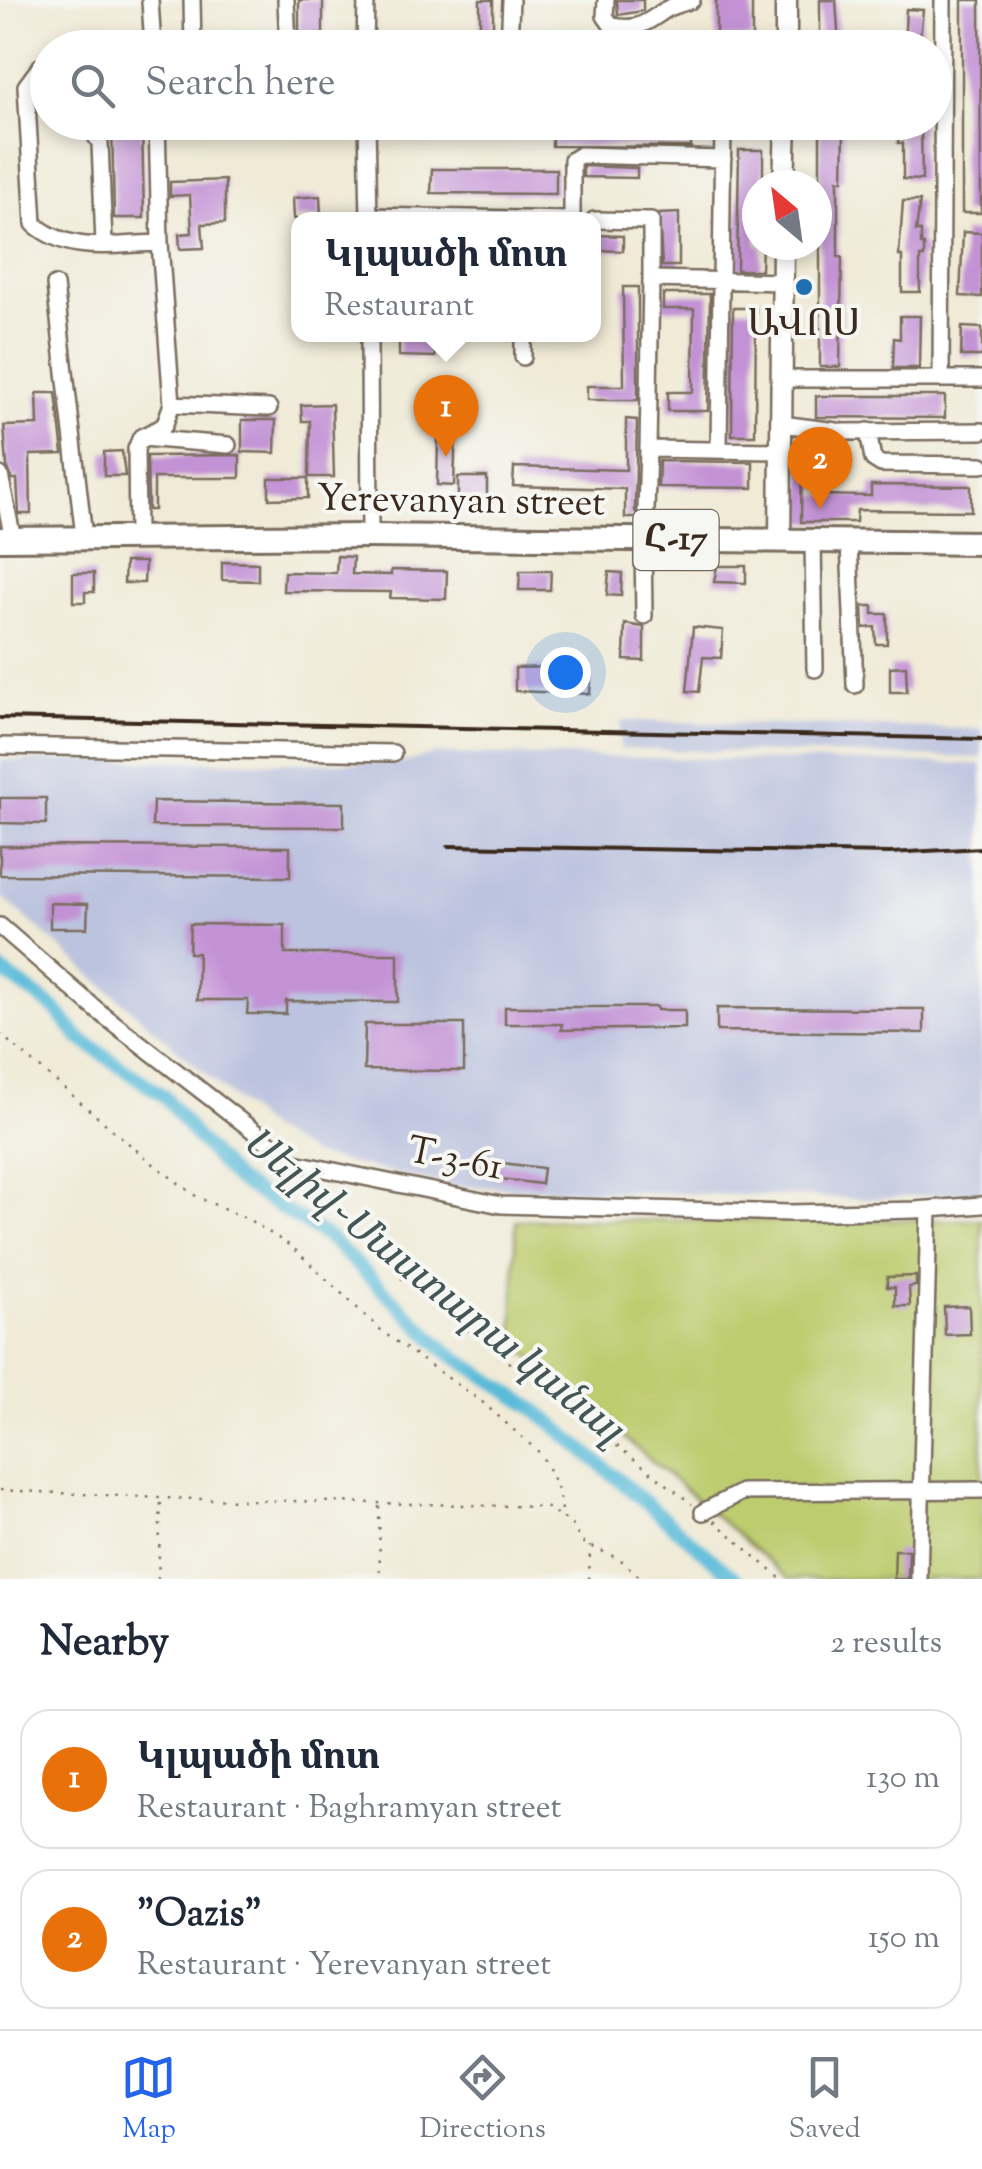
<!DOCTYPE html>
<meta charset="utf-8">
<style>
:root{--surface:#fff;--page:#f6f6f7;--text:#1f2937;--muted:#747a83;--line:#e0e1e3;--accent:#2563eb}
body{margin:0;font-family:"Sorts Mill Goudy","Noto Serif Armenian",serif;background:var(--page);color:var(--text)}
.compass{position:absolute;left:742px;top:170px;width:90px;height:90px;border-radius:50%;background:var(--surface);box-shadow:0 5px 15px #0003;rotate:331deg}
.you{position:absolute;left:565px;top:672px;width:35px;height:35px;margin:-25px;border:8px solid #fff;border-radius:50%;background:#1a73e8;box-shadow:0 0 0 15px #1a73e833}
.badge{display:grid;place-items:center;width:65px;height:65px;border-radius:50%;background:var(--accent);color:#fff;font-size:32px;font-weight:700}
.pin{position:absolute;translate:-50% -82px;filter:drop-shadow(0 2px 5px #0008)}
.pin::after{content:'';position:absolute;top:52px;width:35px;height:30px;background:inherit;clip-path:polygon(0 0,100% 0,50% 100%)}
.popup{position:absolute;left:291px;top:212px;width:310px;height:130px;box-sizing:border-box;display:grid;place-content:center;border-radius:20px;background:var(--surface);filter:drop-shadow(0 2px 8px #0005);font-size:32px;white-space:nowrap;color:var(--muted)}
.popup b{font-size:38px;color:var(--text)}
.popup::after{content:'';position:absolute;left:50%;top:100%;margin-left:-20px;border:20px solid transparent;border-top-color:var(--surface)}
.list{margin:0;padding:0;list-style:none}
h2{display:flex;justify-content:space-between;align-items:center;height:130px;margin:0;padding:0 40px;font-size:42px}
h2 small{font-size:32px;font-weight:400;color:var(--muted)}
.list li{display:grid;grid-template-columns:65px 1fr auto;gap:30px;align-items:center;box-sizing:border-box;height:140px;margin:0 20px 20px;padding:0 20px;border:2px solid var(--line);border-radius:30px}
.list b{display:block;font-size:38px;white-space:nowrap}
.list p{margin:0;font-size:32px;white-space:nowrap;color:var(--muted)}
.list em{font-size:32px;font-style:normal;color:var(--muted)}
.icon{flex:none;width:55px;height:55px;fill:none;stroke:currentColor;stroke-width:2;stroke-linecap:round;stroke-linejoin:round}
.map{position:relative;flex:none;width:982px;height:1579px;overflow:hidden}
.search{position:absolute;background:var(--surface);box-shadow:0 5px 15px #0003;left:30px;right:30px;top:30px;height:110px;display:flex;align-items:center;gap:25px;box-sizing:border-box;padding:0 35px;border-radius:55px;color:var(--muted);font-size:38px}
.sheet{height:450px;background:var(--surface)}
nav{display:flex;justify-content:space-around;align-items:center;box-sizing:border-box;height:140px;border-top:2px solid var(--line);background:var(--surface);font-size:28px;color:var(--muted)}
nav a{display:grid;justify-items:center;gap:5px}
nav .on{color:var(--accent)}
.map>svg:first-child{display:block}
.industrial{fill:#bcc3de}
.green{fill:#becc6f;stroke:#7c7b46;stroke-width:2.5}
.lines{fill:none;stroke-linecap:round;stroke-linejoin:round}
.canal{stroke:#5abbd9;stroke-width:14}
.building{fill:#c392d5}
.minor-casing{stroke:#7a6d5e;stroke-width:20}
.major-casing{stroke:#7a6d5e;stroke-width:25}
.highway-casing{stroke:#7a6d5e;stroke-width:28}
.path{stroke:#7a6d5e;stroke-width:2.5;stroke-dasharray:2.5 8;stroke-linecap:butt}
.minor{stroke:#fff;stroke-width:15}
.major{stroke:#fff;stroke-width:20}
.highway{stroke:#fff;stroke-width:22}
.rail{stroke:#3b2a1e;stroke-width:4}
.poi-dot{fill:#1f6fb2;stroke:#f6f6f2;stroke-width:4}
.labels{text-anchor:middle;dominant-baseline:central;stroke-width:8;stroke-linejoin:round;paint-order:stroke}
.shield{fill:#f6f6f2;stroke:#73675e;stroke-width:2.5}
.shield-label{font-size:35px;font-weight:bold;fill:#3b2a1e}
.poi-label{font-size:38px;fill:#3b2a1e;stroke:#f6f6f2}
.street-label{font-size:38px;fill:#3b2a1e;stroke:#f6f6f2}
.water-label{font-size:40px;font-style:italic;fill:#445656;stroke:#f6f6f2}
</style>
<div class="map">
<svg width="982" height="1579" viewBox="0 0 982 1579">
<rect width="100%" height="100%" fill="#f6f6f2"/>
<filter id="ink" filterUnits="userSpaceOnUse"><feTurbulence type="fractalNoise" baseFrequency=".01" numOctaves="2"/><feDisplacementMap in="SourceGraphic" scale="20" xChannelSelector="R" yChannelSelector="G"/><feConvolveMatrix kernelMatrix="1 2 1 2 8 2 1 2 1" color-interpolation-filters="sRGB"/></filter>
<filter id="wash" filterUnits="userSpaceOnUse"><feTurbulence type="fractalNoise" baseFrequency=".0048" numOctaves="4" result="noise"/><feDisplacementMap in="SourceGraphic" scale="40" xChannelSelector="R" yChannelSelector="G"/><feGaussianBlur stdDeviation="2.25" result="paint"/><feColorMatrix in="noise" values="0 0 0 0 0 0 0 0 0 0 0 0 0 0 0 0 0 1.4 0 .05"/><feComposite in="paint" operator="in"/></filter>
<g filter="url(#wash)">
<rect width="100%" height="100%" fill="#f0ead6"/>
<path class="industrial" d="M 621,721 L 982,729 L 982,758 L 620,749 Z
M 436,754 L 982,764 L 982,1191 L 875,1199 L 452,1186 L 313,1155 L 271,1131 L 0,895 L 0,760 L 401,763 Z"/>
<path class="green" d="M 516,1220 L 982,1220 L 982,1579 L 789,1579 L 513,1342 Z"/>
<g class="lines">
<path class="canal" d="M 0,970 L 55,1009 L 79,1038 L 165,1097 L 196,1137 L 235,1179 L 330,1239 L 446,1351 L 536,1410 L 736,1579"/>
</g>
<g id="blocks">
<path class="building" d="M 299,0 L 323,0 L 323,48 L 299,48 Z
M 480,0 L 493,0 L 493,46 L 480,46 Z
M 617,0 L 643,0 L 643,11 L 618,15 Z
M 716,0 L 752,0 L 752,38 L 716,38 Z
M 820,0 L 836,0 L 839,48 L 820,48 Z
M 962,0 L 980,0 L 981,213 L 962,213 Z
M 906,9 L 923,10 L 919,48 L 904,48 Z
M 112,122 L 142,122 L 144,218 L 114,218 Z
M 552,122 L 691,122 L 691,147 L 552,146 Z
M 820,122 L 837,122 L 837,131 L 844,131 L 843,180 L 838,180 L 838,257 L 842,257 L 840,367 L 820,367 Z
M 899,122 L 921,122 L 922,180 L 903,179 L 903,143 L 898,143 Z
M 739,150 L 763,150 L 763,185 L 757,185 L 757,245 L 762,245 L 761,270 L 737,270 Z
M 583,166 L 637,168 L 637,178 L 583,177 Z
M 432,169 L 556,169 L 556,194 L 431,193 Z
M 225,180 L 225,223 L 202,224 L 204,248 L 180,249 L 179,234 L 192,233 L 190,195 L 170,196 L 170,182 Z
M 320,196 L 321,217 L 294,219 L 293,198 Z
M 903,201 L 920,201 L 916,231 L 921,231 L 921,245 L 924,245 L 924,257 L 920,257 L 920,292 L 902,292 L 902,256 L 899,256 Z
M 679,213 L 679,266 L 662,266 L 659,214 Z
M 963,232 L 982,233 L 982,297 L 960,296 Z
M 594,235 L 623,236 L 623,251 L 594,250 Z
M 623,287 L 638,287 L 638,400 L 587,400 L 587,386 L 624,386 Z
M 663,294 L 710,294 L 708,411 L 668,411 L 668,392 L 693,392 L 694,309 L 663,309 Z
M 733,308 L 756,308 L 755,435 L 732,435 Z
M 900,316 L 920,316 L 919,368 L 893,368 L 894,338 L 900,339 Z
M 962,327 L 982,328 L 982,356 L 961,356 Z
M 399,334 L 435,334 L 435,357 L 399,356 Z
M 37,393 L 56,393 L 63,454 L 30,455 L 31,514 L 19,514 L 17,479 L 12,479 L 7,466 L 4,426 L 38,425 Z
M 439,394 L 457,395 L 454,486 L 437,485 Z
M 816,396 L 945,396 L 945,418 L 816,417 Z
M 332,404 L 334,477 L 309,477 L 310,421 L 302,421 L 301,405 Z
M 626,419 L 637,420 L 635,510 L 638,518 L 625,518 L 625,489 L 513,486 L 514,467 L 626,470 Z
M 242,420 L 276,420 L 275,453 L 242,452 Z
M 802,442 L 816,442 L 816,495 L 871,496 L 871,485 L 971,486 L 971,511 L 857,510 L 856,522 L 801,522 Z
M 122,451 L 125,476 L 104,476 L 104,452 Z
M 240,455 L 240,478 L 154,478 L 154,510 L 148,510 L 147,456 Z
M 659,461 L 753,462 L 753,488 L 658,487 Z
M 458,477 L 487,477 L 487,500 L 458,500 Z
M 269,478 L 308,478 L 308,498 L 269,499 Z
M 337,556 L 353,557 L 352,574 L 391,575 L 391,570 L 447,571 L 446,599 L 390,598 L 391,592 L 283,591 L 284,572 L 336,573 Z
M 125,562 L 145,562 L 144,583 L 124,583 Z
M 222,562 L 258,563 L 258,581 L 222,580 Z
M 717,566 L 746,566 L 746,583 L 714,582 Z
M 520,571 L 551,571 L 550,590 L 519,590 Z
M 609,572 L 622,573 L 621,596 L 607,595 Z
M 73,573 L 94,573 L 94,592 L 85,592 L 85,602 L 73,602 Z
M 863,606 L 873,606 L 873,614 L 887,614 L 887,644 L 876,644 L 875,627 L 864,628 Z
M 625,624 L 644,627 L 644,661 L 624,660 Z
M 693,627 L 723,630 L 721,658 L 703,657 L 699,692 L 687,691 Z
M 906,666 L 907,692 L 890,692 L 890,667 Z
M 563,667 L 563,676 L 591,677 L 590,694 L 515,691 L 515,668 Z
M 0,798 L 46,798 L 46,824 L 0,823 Z
M 153,801 L 344,803 L 344,827 L 152,826 Z
M 0,846 L 290,847 L 290,877 L 0,875 Z
M 50,903 L 88,904 L 87,928 L 50,928 Z
M 190,924 L 285,925 L 285,954 L 398,954 L 398,1002 L 286,1001 L 286,1014 L 247,1014 L 248,1000 L 197,1000 L 198,953 L 189,953 Z
M 505,1007 L 657,1007 L 657,1010 L 685,1010 L 685,1028 L 561,1030 L 562,1024 L 505,1024 Z
M 717,1008 L 924,1009 L 924,1033 L 717,1031 Z
M 365,1024 L 464,1024 L 464,1071 L 364,1070 Z
M 494,1162 L 543,1168 L 541,1184 L 492,1178 Z
M 916,1276 L 916,1286 L 909,1287 L 910,1306 L 895,1306 L 895,1287 L 887,1287 L 887,1277 Z
M 969,1306 L 970,1334 L 945,1335 L 944,1307 Z
M 895,1550 L 909,1550 L 908,1579 L 894,1579 Z"/>
</g>
</g>
<g filter="url(#ink)">
<use href="#blocks" fill-opacity="0" stroke="#7a6d5e" stroke-width="2.5"/>
<g class="lines">
<g class="minor-casing">
<path id="minor" d="M 150,0 L 153,48
M 192,0 L 193,48
M 286,0 L 288,48
M 606,0 L 605,16 L 612,26 C 640,31 645,23 667,9 C 674,5 684,3 692,0
M 509,46 L 511,0
M 365,48 L 366,0
M 48,63 L 40,67 L 26,86 L 34,224 C 70,255 115,244 160,243
M 82,122 L 92,130 L 100,143 L 104,244
M 367,122 L 369,220
M 369,216 L 569,220
M 572,220 L 572,160 L 580,155 L 723,159
M 594,220 L 651,221 L 651,279 L 783,282
M 55,285 L 84,537
M 369,334 L 370,536
M 523,357 L 523,334
M 781,379 L 982,379
M 941,379 L 943,0
M 172,404 L 269,408
M 781,424 L 844,432 L 982,431
M 868,431 L 873,459 L 881,464 L 982,465
M 142,438 L 228,445
M 648,449 L 651,279
M 719,449 L 723,122
M 0,475 L 13,539
M 646,510 L 648,449 L 780,451
M 137,536 L 136,449 L 141,437 L 164,426 L 172,404 L 160,243 L 157,122
M 643,540 L 644,616
M 813,541 L 815,669
M 849,542 L 855,685
M 0,746 L 393,753
M 0,926 L 98,1011 L 295,1163 L 501,1205 L 790,1213 L 915,1210 L 982,1205
M 703,1512 L 742,1492 L 982,1490
M 919,1579 L 929,1209"/>
</g>
<g class="major-casing">
<path id="major" d="M 786,48 L 786,0
M 784,185 L 786,122
M 780,541 L 783,245"/>
</g>
<g class="highway-casing">
<path id="highway" d="M 0,539 L 370,536 L 982,543"/>
</g>
<path class="path" d="M 0,1034 L 147,1159 L 197,1197 L 248,1219 L 292,1247 L 384,1333 L 481,1401 L 541,1454 L 557,1487 L 564,1519
M 401,1278 L 692,1504
M 0,1490 L 161,1498 L 545,1507 L 570,1522 L 582,1542 L 621,1560 L 642,1579
M 379,1506 L 380,1579
M 714,1521 L 781,1579
M 158,1579 L 161,1501
M 589,1579 L 590,1546"/>
<use href="#minor" class="minor"/>
<use href="#major" class="major"/>
<use href="#highway" class="highway"/>
<path class="rail" d="M 0,718 L 982,739
M 448,846 L 890,853 L 982,848"/>
</g>
</g>
<circle class="poi-dot" cx="804" cy="287" r="10"/>
<g class="labels">
<rect class="shield" x="633.5" y="510" width="85" height="60" rx="8"/>
<g class="shield-label">
<text x="676" y="540">Հ-17</text>
</g>
<g class="poi-label">
<text x="804" y="326">ԱՎՈՍ</text>
</g>
<g class="street-label">
<text transform="translate(461 503) rotate(1)">Yerevanyan street</text>
<text transform="translate(455 1161) rotate(11)">T-3-61</text>
</g>
<g class="water-label">
<text transform="translate(432 1288) rotate(39)">Սելիվ֊Մաստարա կանալ</text>
</g>
</g>
</svg>
<svg class="compass" viewBox="-18 -18 36 36"><path d="M0-13l5 13h-10z" fill="#e53935"/><path d="M0 13l5-13h-10z" fill="#747a83"/></svg>
<div class="you"></div>
<div class="pin badge" style="left:446px;top:457px;background:#e8710a">1</div>
<div class="popup"><b>Կլպածի մոտ</b>Restaurant</div>
<div class="pin badge" style="left:820px;top:509px;background:#e8710a">2</div>
<div class="search"><svg class="icon" aria-label="search" viewBox="0 0 24 24"><circle cx="10" cy="10" r="6"/><path d="M15 15l6 6"/></svg>Search here</div>
</div>
<section class="sheet">
<h2>Nearby<small>2 results</small></h2>
<ul class="list">
<li><span class="badge" style="background:#e8710a">1</span><div><b>Կլպածի մոտ</b><p>Restaurant · Baghramyan street</p></div><em>130 m</em></li>
<li><span class="badge" style="background:#e8710a">2</span><div><b>&quot;Oazis&quot;</b><p>Restaurant · Yerevanyan street</p></div><em>150 m</em></li>
</ul>
</section>
<nav>
<a class="on"><svg class="icon" aria-label="map" viewBox="0 0 24 24"><path d="M3 6l6-2 6 2 6-2v14l-6 2-6-2-6 2zM9 4v14M15 6v14"/></svg>Map</a>
<a><svg class="icon" aria-label="directions" viewBox="0 0 24 24"><path d="M12 3l9 9-9 9-9-9zM9 14v-3h6M13 9l2 2-2 2"/></svg>Directions</a>
<a><svg class="icon" aria-label="saved" viewBox="0 0 24 24"><path d="M7 4h10v16l-5-4-5 4z"/></svg>Saved</a>
</nav>
